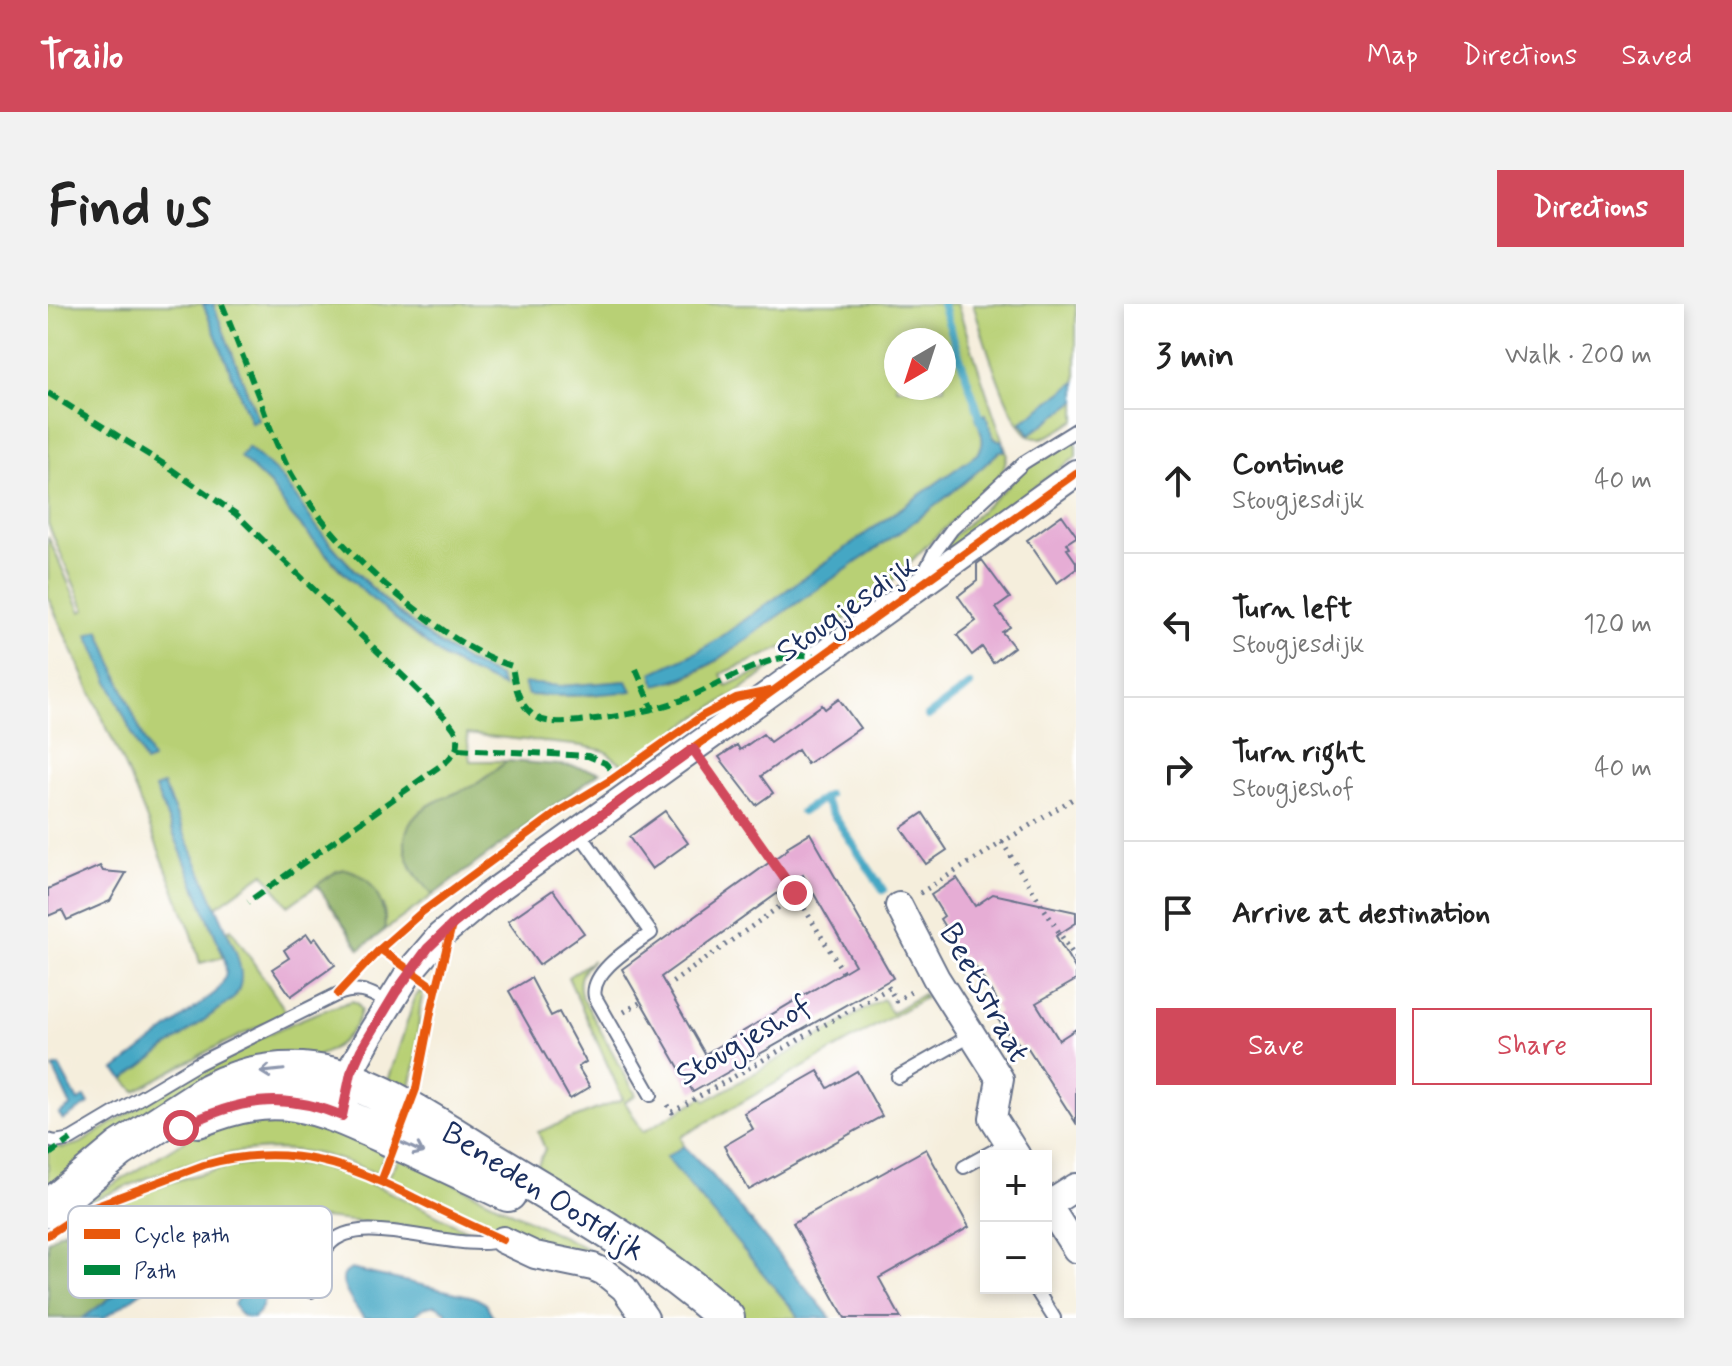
<!DOCTYPE html>
<meta charset="utf-8">
<style>
:root{--surface:#fff;--page:#f2f2f2;--text:#222;--muted:#767676;--line:#e0e0e0;--accent:#d1495b}
body{margin:0;font-family:Mynerve,sans-serif;background:var(--page);color:var(--text)}
.controls{position:absolute;right:24px;bottom:24px;display:grid;overflow:hidden;border-radius:0px;box-shadow:0 4px 12px #0003}
.controls button{width:72px;height:72px;display:grid;place-items:center;padding:0;border:0;border-bottom:2px solid var(--line);background:var(--surface);color:var(--text);font:40px sans-serif}
.compass{position:absolute;left:836px;top:24px;width:72px;height:72px;border-radius:50%;background:var(--surface);box-shadow:0 4px 12px #0003;rotate:219deg}
.stop{position:absolute;width:24px;height:24px;margin:-18px;border:6px solid #d1495b;border-radius:50%;background:#fff}
.stop.end{background:#d1495b;border-color:#fff;box-shadow:0 2px 8px #0008}
.list{margin:0;padding:0;list-style:none}
h2{display:flex;justify-content:space-between;align-items:center;height:104px;margin:0;padding:0 32px;font-size:34px}
h2 small{font-size:26px;font-weight:400;color:var(--muted)}
.list li{display:grid;grid-template-columns:52px 1fr auto;gap:24px;align-items:center;box-sizing:border-box;height:144px;padding:0 32px;border-top:2px solid var(--line)}
.list b{display:block;font-size:30px;white-space:nowrap}
.list p{margin:0;font-size:26px;white-space:nowrap;color:var(--muted)}
.list em{font-size:26px;font-style:normal;color:var(--muted)}
.actions{display:flex;gap:16px;padding:24px 32px}
.actions a{flex:1;padding:18px 0;border:2px solid var(--accent);border-radius:0px;text-align:center;font-size:28px;color:var(--accent)}
.actions .main{background:var(--accent);color:#fff}
.icon{flex:none;width:44px;height:44px;fill:none;stroke:currentColor;stroke-width:2;stroke-linecap:round;stroke-linejoin:round}
.map{position:relative;flex:none;width:1028px;height:1014px;overflow:hidden;border-radius:0px}
header{display:flex;align-items:center;gap:48px;box-sizing:border-box;height:112px;padding:0 40px;background:var(--accent);color:#fff}
header strong{font-size:38px}
nav{display:flex;gap:44px;margin-inline-start:auto;font-size:28px}
.intro{display:flex;align-items:center;justify-content:space-between;box-sizing:border-box;height:192px;padding:0 48px}
h1{margin:0;font-size:56px}
.button{padding:20px 36px;border-radius:0px;background:var(--accent);color:#fff;font-size:28px;font-weight:700}
main{display:flex;gap:48px;padding:0 48px}
aside{flex:1;background:var(--surface);border-radius:0px;box-shadow:0 4px 12px #0003}
.map>svg:first-child{display:block}
.green{fill:#b8d075;stroke:#6a806a;stroke-width:2;fill-rule:evenodd}
.forest{fill:#92b266;stroke:#567062;stroke-width:2}
.water{fill:#44a7c4;stroke:#306b91;stroke-width:2}
.lines{fill:none;stroke-linecap:round;stroke-linejoin:round}
.stream{stroke:#44a7c4;stroke-width:8}
.building{fill:#e6add5;fill-rule:evenodd}
.lane-casing{stroke:#67728a;stroke-width:16}
.street-casing{stroke:#67728a;stroke-width:30}
.secondary-casing{stroke:#67728a;stroke-width:40}
.path{stroke:#67728a;stroke-width:5;stroke-dasharray:2 6;stroke-linecap:butt}
.lane{stroke:#fff;stroke-width:12}
.street{stroke:#fff;stroke-width:26}
.secondary{stroke:#fff;stroke-width:36}
.quiet{stroke:#00873e;stroke-width:6;stroke-dasharray:12 6;stroke-linecap:butt}
.cycleway-casing{stroke:#fff;stroke-width:13}
.cycleway{stroke:#e8590c;stroke-width:8}
.oneway{stroke:#8d97ae}
.route{stroke:#d1495b;stroke-width:10}
.labels{text-anchor:middle;dominant-baseline:central;stroke-width:6;stroke-linejoin:round;paint-order:stroke}
.street-label{font-size:32px;fill:#1b2f5e;stroke:#fff}
.key{fill:#fff;stroke:#bbc1cf;stroke-width:2}
.key-label{font-size:22px;fill:#1b2f5e}
</style>
<header>
<strong>Trailo</strong>
<nav><a>Map</a><a>Directions</a><a>Saved</a></nav>
</header>
<div class="intro"><h1>Find us</h1><a class="button">Directions</a></div>
<main>
<div class="map">
<svg width="1028" height="1014" viewBox="0 0 1028 1014">
<rect width="100%" height="100%" fill="#fff"/>
<filter id="ink" filterUnits="userSpaceOnUse"><feTurbulence type="fractalNoise" baseFrequency=".0125" numOctaves="2"/><feDisplacementMap in="SourceGraphic" scale="16" xChannelSelector="R" yChannelSelector="G"/><feConvolveMatrix kernelMatrix="1 2 1 2 8 2 1 2 1" color-interpolation-filters="sRGB"/></filter>
<filter id="wash" filterUnits="userSpaceOnUse"><feTurbulence type="fractalNoise" baseFrequency=".006" numOctaves="4" result="noise"/><feDisplacementMap in="SourceGraphic" scale="32" xChannelSelector="R" yChannelSelector="G"/><feGaussianBlur stdDeviation="1.8" result="paint"/><feColorMatrix in="noise" values="0 0 0 0 0 0 0 0 0 0 0 0 0 0 0 0 0 1.4 0 .05"/><feComposite in="paint" operator="in"/></filter>
<g filter="url(#wash)">
<rect width="100%" height="100%" fill="#f5eedc"/>
<path class="green" d="M 0,0 L 155,0 L 204,117 L 210,115 L 165,0 L 909,0 L 959,150 L 956,164 L 949,176 L 883,237 L 828,293 L 790,320 L 673,370 L 678,382 L 728,361 L 684,392 L 644,416 L 577,462 L 557,447 L 535,442 L 419,430 L 422,457 L 459,457 L 426,482 L 405,490 L 357,544 L 364,566 L 385,591 L 337,626 L 337,611 L 335,601 L 289,567 L 240,602 L 216,569 L 168,603 L 115,481 L 107,484 L 176,653 L 152,659 L 144,630 L 87,486 L 0,293 L 0,232 L 33,308 L 37,306 L 0,220 ZM 848,36 L 896,36 L 896,84 L 848,84 ZM 929,113 L 946,134 L 952,147 C 883,212 802,260 726,315 C 694,337 666,365 628,377 L 605,369 L 649,348 L 673,333 L 929,150 C 940,139 932,126 929,113 ZM 201,144 C 211,153 223,162 232,173 C 247,190 258,210 272,227 C 321,286 380,343 451,373 L 422,368 L 396,354 L 358,324 L 291,265 L 244,212 L 222,181 L 192,153 ZM 52,327 L 103,456 L 97,459 L 41,332 ZM 578,377 L 548,391 L 513,392 L 480,391 L 477,380 L 513,382 Z
M 925,0 L 1028,0 L 1028,78 L 973,119 L 982,130 L 1028,97 L 1028,116 C 1017,122 1001,135 988,134 C 963,134 933,23 925,0 Z
M 1028,134 L 1028,153 L 900,245 L 896,241 L 982,161 Z
M 183,625 L 239,709 L 162,746 L 87,787 L 76,775 L 181,698 L 188,648 L 179,627 Z
M 545,656 C 533,667 529,675 533,691 L 588,791 L 577,798 L 595,828 L 655,793 L 658,797 L 835,695 L 843,709 L 875,690 L 878,693 L 633,833 L 636,842 L 619,853 L 752,1014 L 690,1014 L 485,872 L 497,845 L 490,828 L 575,795 L 520,673 Z
M 376,683 L 372,703 L 368,758 L 360,789 L 340,777 L 364,703 L 367,693 Z
M 304,697 L 309,699 L 313,706 C 308,731 286,747 263,754 L 0,886 L 0,841 L 15,844 L 33,839 C 119,785 206,727 304,697 Z
M 250,809 L 339,843 L 329,870 C 310,862 290,854 270,850 C 184,831 102,873 25,905 L 146,831 L 172,818 Z
M 352,853 L 536,943 L 553,954 L 479,942 L 343,877 L 341,871 Z
M 221,858 C 237,860 255,860 271,863 C 321,874 380,907 426,930 L 425,933 L 386,926 L 248,911 L 245,938 L 239,948 L 172,933 L 139,938 L 109,959 L 81,910 L 11,929 C 74,892 148,864 221,858 Z"/>
<path class="forest" d="M 459,457 L 524,462 L 552,468 L 385,591 C 354,560 341,522 387,498 C 401,491 416,487 428,480 C 439,474 449,465 459,457 Z
M 297,565 C 326,571 337,600 337,626 L 312,645 L 269,581 L 289,567 Z
M 81,910 L 109,959 L 35,1014 L 0,1014 L 0,937 L 11,929 Z"/>
<path class="water" d="M 155,0 L 165,0 L 210,116 L 203,118 Z
M 1028,78 L 1028,97 L 982,130 L 973,118 Z
M 938,110 L 945,134 L 954,137 L 957,147 L 952,147 C 889,206 816,253 745,302 C 697,334 667,368 608,381 L 604,369 L 649,348 L 673,333 L 929,150 C 940,140 932,126 928,113 Z
M 200,143 C 211,153 223,162 232,172 C 247,189 258,210 272,227 C 320,286 380,343 451,373 L 455,383 L 422,368 L 396,354 L 319,291 L 291,264 L 244,212 L 222,181 L 192,153 Z
M 51,326 L 104,456 L 97,459 L 40,331 Z
M 579,377 L 584,387 C 549,391 515,393 480,391 L 476,379 L 513,382 Z
M 115,481 L 188,648 C 193,664 197,679 186,694 L 76,775 L 67,766 L 168,688 C 178,676 180,668 176,653 L 107,484 Z
M 11,762 L 30,797 L 37,793 L 41,800 L 15,816 L 11,810 L 23,802 L 5,764 Z
M 636,842 L 665,872 L 783,1014 L 752,1014 L 618,853 Z
M 172,933 L 239,948 L 247,951 C 255,970 236,967 226,976 C 213,989 220,1003 205,1014 C 194,1014 190,1010 186,1000 C 214,961 179,951 145,952 L 56,1014 L 35,1014 L 139,938 Z
M 303,965 L 426,993 L 437,999 L 446,1014 L 398,1014 L 398,1007 L 387,1001 L 376,1004 L 363,1014 L 316,1014 C 310,1007 294,985 295,976 C 295,969 299,968 303,965 Z"/>
<g class="lines">
<path class="stream" d="M 894,0 L 935,122
M 880,412 L 922,381
M 775,495 L 835,586
M 754,508 L 780,491"/>
</g>
<g id="blocks">
<path class="building" d="M 1014,211 L 1028,231 L 1028,233 L 1019,239 L 1022,244 L 1019,245 L 1028,258 L 1028,265 L 1009,279 L 979,236 Z
M 934,256 L 962,294 L 948,304 L 962,323 L 954,328 L 966,343 L 945,359 L 934,343 L 924,351 L 909,331 L 928,317 L 910,292 L 929,277 L 929,260 Z
M 791,395 L 812,424 L 759,460 L 750,446 L 713,472 L 725,489 L 708,501 L 671,453 L 689,441 L 692,446 L 715,430 L 722,438 L 774,401 L 777,405 Z
M 617,507 L 640,539 L 604,565 L 581,533 Z
M 875,509 L 899,546 L 878,560 L 853,524 Z
M 762,529 L 845,674 L 645,788 L 574,665 L 740,545 L 739,543 ZM 755,571 L 807,661 L 657,750 L 613,673 Z
M 52,562 L 55,567 L 78,569 L 62,597 L 19,616 L 14,606 L 0,612 L 0,585 Z
M 909,574 L 927,602 L 945,590 L 1028,608 L 1028,619 L 1008,632 L 1028,666 L 1028,676 L 988,699 L 1011,736 L 1028,725 L 1028,819 L 978,741 L 974,744 L 968,736 L 965,738 L 956,724 L 947,711 L 951,708 L 946,700 L 950,698 L 924,657 L 920,659 L 915,651 L 911,653 L 894,626 L 897,623 L 892,615 L 896,612 L 883,591 Z
M 505,586 L 536,629 L 491,661 L 460,617 Z
M 259,630 L 264,637 L 268,634 L 287,661 L 243,692 L 224,665 L 241,654 L 236,646 Z
M 483,674 L 503,712 L 511,708 L 538,758 L 530,763 L 542,783 L 522,795 L 461,687 Z
M 770,767 L 780,784 L 809,767 L 834,812 L 701,886 L 676,842 L 705,825 L 696,809 Z
M 878,845 L 921,923 L 831,974 L 853,1014 L 797,1014 L 745,919 Z"/>
</g>
</g>
<g filter="url(#ink)">
<use href="#blocks" fill-opacity="0" stroke="#67728a" stroke-width="2"/>
<g class="lines">
<g class="lane-casing">
<path id="lane" d="M 874,274 L 885,251 L 904,225 L 975,159 L 1028,126
M 530,527 L 603,629 C 585,642 541,668 547,693 L 603,791
M 850,773 L 924,731
M 0,836 L 7,838 L 23,835 L 149,760 L 290,690 C 312,682 321,688 341,699
M 916,863 L 960,839
M 987,984 L 1006,1014
M 263,987 C 268,973 270,953 281,941 C 312,904 409,951 455,936"/>
</g>
<g class="street-casing">
<path id="street" d="M 851,602 L 888,674 L 952,775 L 945,814 L 969,852
M 298,794 L 306,760 L 322,731 L 362,667 L 392,632 L 440,592 L 1028,169
M 998,898 L 1028,945
M 1000,901 L 1028,883
M 455,936 L 487,951 L 545,963 L 556,968 L 576,984 L 597,1014"/>
</g>
<g class="secondary-casing">
<path id="secondary" d="M 150,815 C 233,780 272,802 349,837 C 386,854 423,871 460,889
M 0,905 L 72,845 L 162,787 C 202,767 242,761 286,772 C 336,785 396,826 441,854 C 523,904 607,950 678,1014"/>
</g>
<path class="path" d="M 660,467 L 736,571 L 795,668
M 954,538 L 1028,655
M 872,589 L 1028,493
M 618,683 L 748,591
M 576,708 L 593,698
M 620,801 L 624,808 L 841,684 L 848,697 L 866,686"/>
<use href="#lane" class="lane"/>
<use href="#street" class="street"/>
<use href="#secondary" class="secondary"/>
<path class="quiet" d="M 174,0 C 187,32 199,64 212,96 C 220,119 229,142 240,164 C 271,221 319,268 370,307 C 399,330 428,351 464,362 C 467,380 469,398 485,411 C 498,421 516,418 532,417 C 566,413 601,408 634,396 C 666,383 696,364 729,355 C 743,351 757,352 772,353
M 0,89 L 114,159 L 188,210 L 391,407 C 408,426 420,436 399,457 L 200,598
M 588,365 L 605,405
M 410,445 L 540,452 L 557,459 L 573,476
M 0,851 L 23,835"/>
<g class="cycleway-casing">
<path id="cycleway" d="M 332,645 L 374,608 L 513,506 L 563,476 L 654,412 L 688,394 L 722,387
M 290,690 L 332,645 L 388,685
M 333,878 L 368,785 L 384,703 L 404,621 L 440,592 L 1028,169
M 0,931 L 41,904 L 156,861 C 193,850 235,848 273,857 C 305,864 336,879 365,893 C 395,908 425,922 455,936"/>
</g>
<use href="#cycleway" class="cycleway"/>
</g>
<defs><path id="oneway-shaft" d="M-6 0H5M1.5-3L5.5 0L1.5 3" fill="none" stroke-width="1.6" stroke-linecap="round" stroke-linejoin="round" transform="scale(2)"/></defs>
<g class="oneway">
<use href="#oneway-shaft" transform="translate(224 767) rotate(174)"/>
<use href="#oneway-shaft" transform="translate(365 844) rotate(25)"/>
</g>
</g>
<g class="lines" filter="url(#ink)">
<path class="route" d="M 133,824 C 188,795 235,787 294,812 L 303,769 L 313,746 L 348,688 L 380,644 L 404,621 L 440,592 L 645,445 L 747,589"/>
</g>
<g class="labels">
<g class="street-label">
<text transform="translate(799 305) rotate(-35)">Stougjesdijk</text>
<text transform="translate(936 689) rotate(61)">Beetsstraat</text>
<text transform="translate(696 737) rotate(-30)">Stougjeshof</text>
<text transform="translate(495 888) rotate(32)">Beneden Oostdijk</text>
</g>
</g>
<rect x="20" y="902" width="264" height="92" rx="12" class="key"/>
<rect x="36" y="925" width="36" height="10" fill="#e8590c"/>
<rect x="36" y="961" width="36" height="10" fill="#00873e"/>
<g class="key-label">
<text x="86" y="938">Cycle path</text>
<text x="86" y="974">Path</text>
</g>
</svg>
<div class="controls">
<button>+</button>
<button>−</button>
</div>
<svg class="compass" viewBox="-18 -18 36 36"><path d="M0-13l5 13h-10z" fill="#e53935"/><path d="M0 13l5-13h-10z" fill="#767676"/></svg>
<div class="stop" style="left:133px;top:824px"></div>
<div class="stop end" style="left:747px;top:589px"></div>
</div>
<aside>
<h2>3 min<small>Walk · 200 m</small></h2>
<ul class="list">
<li><svg class="icon" aria-label="ahead" viewBox="0 0 24 24"><path d="M12 20V5M6 11l6-6 6 6"/></svg><div><b>Continue</b><p>Stougjesdijk</p></div><em>40 m</em></li>
<li><svg class="icon" aria-label="left" viewBox="0 0 24 24"><path d="M17 20v-9H6M10 6l-5 5 5 5"/></svg><div><b>Turn left</b><p>Stougjesdijk</p></div><em>120 m</em></li>
<li><svg class="icon" aria-label="right" viewBox="0 0 24 24"><path d="M7 20v-9h11M14 6l5 5-5 5"/></svg><div><b>Turn right</b><p>Stougjeshof</p></div><em>40 m</em></li>
<li><svg class="icon" aria-label="arrive" viewBox="0 0 24 24"><path d="M6 21V4h12l-3 4 3 4H6"/></svg><div><b>Arrive at destination</b></div></li>
</ul>
<div class="actions"><a class="main">Save</a><a>Share</a></div>
</aside>
</main>
